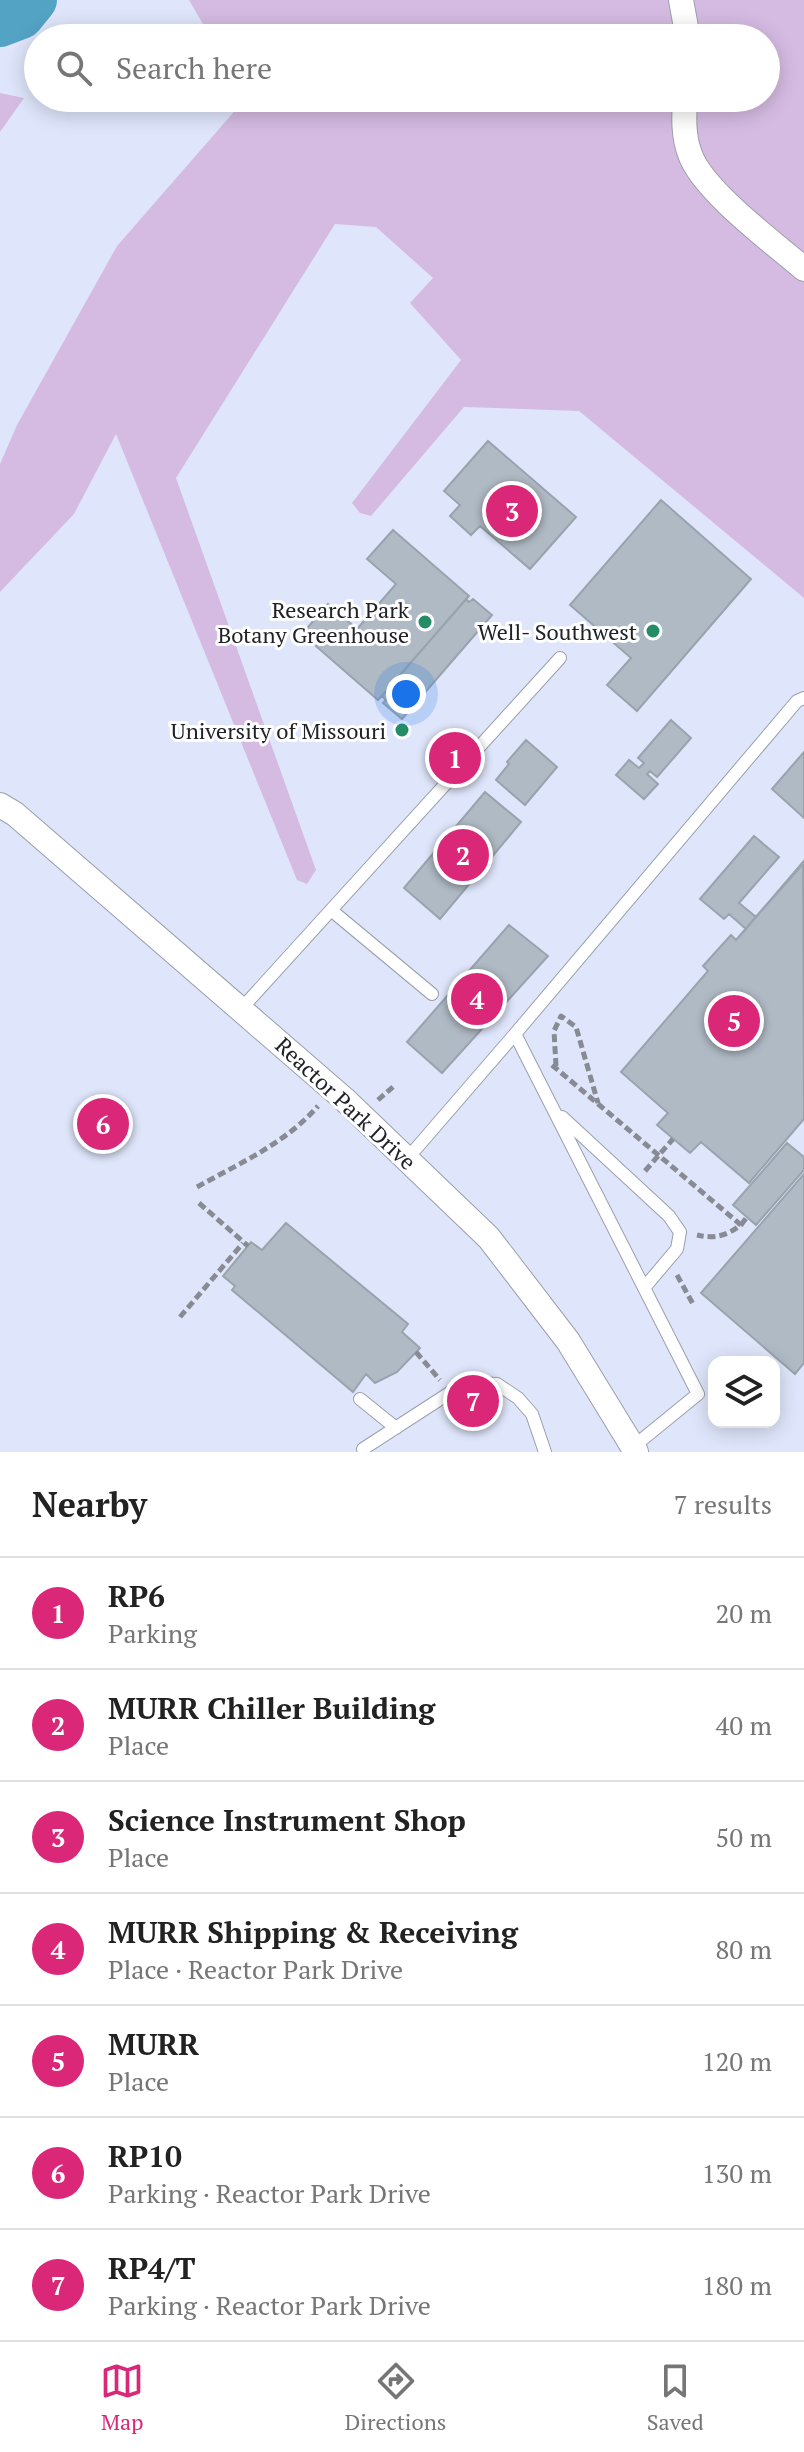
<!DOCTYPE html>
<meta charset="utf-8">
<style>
:root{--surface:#fff;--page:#f2f2f2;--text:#222;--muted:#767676;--line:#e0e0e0;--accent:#db2777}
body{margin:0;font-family:"PT Serif",serif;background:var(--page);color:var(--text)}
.controls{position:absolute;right:24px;bottom:24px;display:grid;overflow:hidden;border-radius:16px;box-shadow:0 4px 20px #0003}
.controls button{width:72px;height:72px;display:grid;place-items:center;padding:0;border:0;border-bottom:2px solid var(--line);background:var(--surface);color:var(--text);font:40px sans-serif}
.you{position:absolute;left:406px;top:694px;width:28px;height:28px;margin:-20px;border:6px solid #fff;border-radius:50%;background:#1a73e8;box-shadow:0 0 0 12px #1a73e833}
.badge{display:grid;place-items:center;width:52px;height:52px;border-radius:50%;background:var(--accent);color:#fff;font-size:26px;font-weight:700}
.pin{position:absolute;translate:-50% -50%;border:4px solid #fff;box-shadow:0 2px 8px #0006}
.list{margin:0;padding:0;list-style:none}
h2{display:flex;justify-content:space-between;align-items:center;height:104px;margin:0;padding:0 32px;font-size:34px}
h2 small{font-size:26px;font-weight:400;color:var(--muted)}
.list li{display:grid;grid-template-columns:52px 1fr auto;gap:24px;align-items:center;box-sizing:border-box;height:112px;padding:0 32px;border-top:2px solid var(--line)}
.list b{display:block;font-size:30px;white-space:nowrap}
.list p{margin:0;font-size:26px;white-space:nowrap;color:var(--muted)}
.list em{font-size:26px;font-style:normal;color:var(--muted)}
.icon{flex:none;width:44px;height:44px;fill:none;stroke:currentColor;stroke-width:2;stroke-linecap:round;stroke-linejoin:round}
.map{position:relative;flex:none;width:804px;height:1452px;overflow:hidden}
.search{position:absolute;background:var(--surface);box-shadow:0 4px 20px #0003;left:24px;right:24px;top:24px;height:88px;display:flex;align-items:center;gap:20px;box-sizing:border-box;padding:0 28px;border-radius:44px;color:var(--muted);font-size:30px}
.sheet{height:888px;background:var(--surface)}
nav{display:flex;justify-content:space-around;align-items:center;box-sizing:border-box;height:112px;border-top:2px solid var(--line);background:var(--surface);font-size:22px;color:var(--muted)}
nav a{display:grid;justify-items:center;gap:4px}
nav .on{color:var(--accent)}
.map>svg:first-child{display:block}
.built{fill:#dfe6fb;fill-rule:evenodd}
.green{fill:#d5bbe2}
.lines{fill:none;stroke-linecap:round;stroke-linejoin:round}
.river{stroke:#53a3c5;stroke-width:46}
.building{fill:#b0bac5;stroke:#99a3ae;stroke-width:2}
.lane-casing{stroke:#9a9fac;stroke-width:14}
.street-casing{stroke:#9a9fac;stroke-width:26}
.path{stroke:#898b94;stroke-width:5;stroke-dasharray:8 4;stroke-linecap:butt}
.lane{stroke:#fff;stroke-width:12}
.street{stroke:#fff;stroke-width:24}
.poi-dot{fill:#258c68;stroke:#fff;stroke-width:3}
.labels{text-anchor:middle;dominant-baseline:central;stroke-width:6;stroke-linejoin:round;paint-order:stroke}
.poi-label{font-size:22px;fill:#212227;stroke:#fff;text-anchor:end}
.street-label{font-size:22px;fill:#212227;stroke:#fff}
</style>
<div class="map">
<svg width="804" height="1452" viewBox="0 0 804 1452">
<rect width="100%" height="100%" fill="#eff2fe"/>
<path class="built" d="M 0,0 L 804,0 L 804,1452 L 0,1452 ZM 38,38 L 766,38 L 766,98 L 38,98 ZM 714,1362 L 774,1362 L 774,1422 L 714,1422 Z"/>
<path class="green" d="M 189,0 L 804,0 L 804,598 L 579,411 L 464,407 L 371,516 L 360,513 L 352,503 L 461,360 L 410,303 L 433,278 L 376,227 L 335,224 L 176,478 L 316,870 L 307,884 L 297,880 L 116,434 L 74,514 L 0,592 L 0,464 L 17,425 L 117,246 L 246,98 L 766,98 L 766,38 L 211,38 Z
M 0,93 L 24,98 L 0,132 Z"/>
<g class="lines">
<path class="river" d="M 0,24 L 21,16 L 34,0"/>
</g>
<path class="building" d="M 488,441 L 576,517 L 530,569 L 480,526 L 471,535 L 450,516 L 460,505 L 444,491 Z
M 661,500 L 751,579 L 637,711 L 607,685 L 631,658 L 570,605 Z
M 393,530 L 469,596 L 466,599 L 469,602 L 473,599 L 492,615 L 402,719 L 383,703 L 386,700 L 382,696 L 378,700 L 302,634 L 328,604 L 357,629 L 396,584 L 367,559 Z
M 393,530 L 469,596 L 378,700 L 302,634 L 328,604 L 357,629 L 396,584 L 367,559 Z
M 466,599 L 469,602 L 473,599 L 492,615 L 402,719 L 383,703 L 386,700 L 382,696 Z
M 671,720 L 691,738 L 657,777 L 650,771 L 647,774 L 658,784 L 644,799 L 616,775 L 629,760 L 639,768 L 644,763 L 638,758 Z
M 526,740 L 557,767 L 525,805 L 496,780 L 509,764 L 507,762 Z
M 804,752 L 804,818 L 772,789 Z
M 804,752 L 804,818 L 772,789 Z
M 485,792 L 521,822 L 440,919 L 404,888 Z
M 754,836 L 779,857 L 739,903 L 756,917 L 804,863 L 804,1119 L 749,1183 L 701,1142 L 690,1153 L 657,1125 L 668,1113 L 621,1072 L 708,971 L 703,966 L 731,935 L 736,940 L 746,929 L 729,914 L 724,919 L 700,899 Z
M 754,836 L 779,857 L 739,903 L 756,917 L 746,929 L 729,914 L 724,919 L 700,899 Z
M 803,862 L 804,1119 L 749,1183 L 701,1142 L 690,1153 L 657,1125 L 668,1113 L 621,1072 L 708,971 L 703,966 L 731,935 L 736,940 Z
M 509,925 L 548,956 L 442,1073 L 407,1042 Z
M 787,1143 L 804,1157 L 804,1170 L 756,1225 L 733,1205 Z
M 787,1143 L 804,1157 L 804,1170 L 756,1225 L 733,1205 Z
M 804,1174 L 804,1363 L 795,1374 L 701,1293 Z
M 804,1174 L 804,1363 L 795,1374 L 701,1293 Z
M 286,1223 L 408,1324 L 402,1332 L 420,1348 L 397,1372 L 375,1383 L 366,1374 L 353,1392 L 232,1290 L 235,1286 L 223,1276 L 251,1242 L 262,1250 Z"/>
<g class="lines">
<g class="lane-casing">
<path id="lane" d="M 331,910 L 432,994
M 242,1008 L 560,658
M 562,1117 L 669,1216 L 680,1232 L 677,1249 L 644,1288
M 407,1159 L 515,1034
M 360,1399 L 396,1428
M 633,1447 L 698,1394 L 515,1034 L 797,701 L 804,698
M 363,1449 L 451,1392 L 475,1383 L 497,1384 L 518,1398 L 532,1414 L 545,1452"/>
</g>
<g class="street-casing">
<path id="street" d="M 681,0 L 688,38
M 685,98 C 684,117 683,136 690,154 C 702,190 774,243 804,269
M 0,805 L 15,814 L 344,1099 L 489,1238 L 568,1341 L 636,1452"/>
</g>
<path class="path" d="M 552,1065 L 741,1225 C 726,1236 715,1239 697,1235
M 556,1066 L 554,1031 L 561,1016 L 576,1027 L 598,1103
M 378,1100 L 395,1085
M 645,1171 L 673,1139
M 197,1187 C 240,1163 286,1143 318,1106
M 199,1203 L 248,1246
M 741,1225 L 747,1217
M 677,1275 L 694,1306
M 180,1317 L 243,1243
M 416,1352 L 440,1380"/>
<use href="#lane" class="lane"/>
<use href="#street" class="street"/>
</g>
<g class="poi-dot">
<circle cx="425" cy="622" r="8"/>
<circle cx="653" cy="631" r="8"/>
<circle cx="402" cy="730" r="8"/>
</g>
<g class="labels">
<g class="poi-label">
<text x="409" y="609">Research Park<tspan x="409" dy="25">Botany Greenhouse</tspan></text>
<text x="637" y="631">Well- Southwest</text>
<text x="386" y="730">University of Missouri</text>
</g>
<g class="street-label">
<text transform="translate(346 1103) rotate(43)">Reactor Park Drive</text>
</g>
</g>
</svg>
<div class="controls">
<button><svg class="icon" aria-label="layers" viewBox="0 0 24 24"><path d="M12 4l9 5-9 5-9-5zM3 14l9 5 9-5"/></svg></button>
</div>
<div class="you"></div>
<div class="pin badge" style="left:455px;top:758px">1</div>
<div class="pin badge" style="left:463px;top:855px">2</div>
<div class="pin badge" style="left:512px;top:511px">3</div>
<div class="pin badge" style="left:477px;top:999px">4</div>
<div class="pin badge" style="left:734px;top:1021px">5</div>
<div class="pin badge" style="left:103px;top:1124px">6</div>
<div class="pin badge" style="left:473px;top:1401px">7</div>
<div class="search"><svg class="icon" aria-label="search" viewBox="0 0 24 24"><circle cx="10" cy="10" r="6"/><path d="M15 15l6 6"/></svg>Search here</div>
</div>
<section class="sheet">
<h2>Nearby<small>7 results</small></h2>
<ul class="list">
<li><span class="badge">1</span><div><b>RP6</b><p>Parking</p></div><em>20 m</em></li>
<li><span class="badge">2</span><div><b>MURR Chiller Building</b><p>Place</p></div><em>40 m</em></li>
<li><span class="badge">3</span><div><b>Science Instrument Shop</b><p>Place</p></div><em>50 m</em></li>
<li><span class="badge">4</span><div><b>MURR Shipping &amp; Receiving</b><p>Place · Reactor Park Drive</p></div><em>80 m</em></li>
<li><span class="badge">5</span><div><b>MURR</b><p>Place</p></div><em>120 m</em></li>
<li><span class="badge">6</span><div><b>RP10</b><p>Parking · Reactor Park Drive</p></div><em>130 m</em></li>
<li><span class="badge">7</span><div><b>RP4/T</b><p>Parking · Reactor Park Drive</p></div><em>180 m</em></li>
</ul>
</section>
<nav>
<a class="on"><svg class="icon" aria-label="map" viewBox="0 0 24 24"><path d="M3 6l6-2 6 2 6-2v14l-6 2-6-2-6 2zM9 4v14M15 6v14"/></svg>Map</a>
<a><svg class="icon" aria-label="directions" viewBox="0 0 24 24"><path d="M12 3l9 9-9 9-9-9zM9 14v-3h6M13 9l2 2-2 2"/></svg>Directions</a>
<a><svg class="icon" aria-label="saved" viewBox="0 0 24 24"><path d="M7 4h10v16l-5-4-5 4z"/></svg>Saved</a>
</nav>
